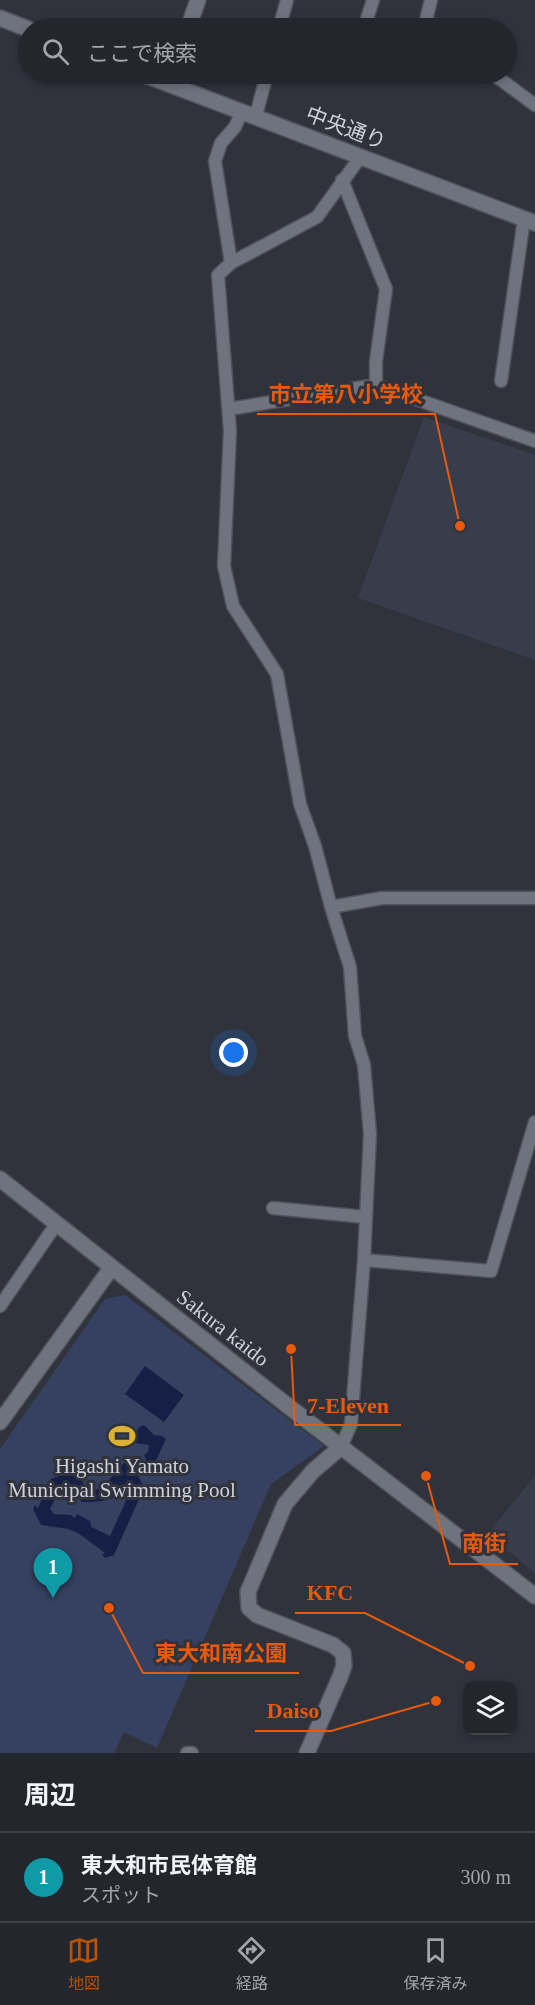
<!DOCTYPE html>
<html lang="ja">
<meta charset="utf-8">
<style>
:root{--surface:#24262d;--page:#303239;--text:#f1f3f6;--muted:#a3a5aa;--line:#414349;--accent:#b45309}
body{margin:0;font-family:"Times New Roman","Noto Sans JP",serif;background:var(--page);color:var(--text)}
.controls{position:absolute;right:18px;bottom:18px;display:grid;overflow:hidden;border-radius:12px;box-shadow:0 3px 9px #0003}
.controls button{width:54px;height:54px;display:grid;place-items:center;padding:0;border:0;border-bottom:2px solid var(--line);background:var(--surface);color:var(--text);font:30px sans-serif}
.you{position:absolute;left:234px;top:1053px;width:21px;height:21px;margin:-15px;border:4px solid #fff;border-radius:50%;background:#1a73e8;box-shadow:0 0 0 9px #1a73e833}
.badge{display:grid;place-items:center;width:39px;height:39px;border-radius:50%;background:var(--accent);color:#fff;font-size:20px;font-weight:700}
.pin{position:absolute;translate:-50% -50px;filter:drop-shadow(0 2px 3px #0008)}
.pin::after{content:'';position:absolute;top:32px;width:21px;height:18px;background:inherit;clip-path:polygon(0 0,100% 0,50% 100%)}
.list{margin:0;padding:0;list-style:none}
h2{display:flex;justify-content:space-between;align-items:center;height:78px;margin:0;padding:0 24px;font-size:26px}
h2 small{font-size:20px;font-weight:400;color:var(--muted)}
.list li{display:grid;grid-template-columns:39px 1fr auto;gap:18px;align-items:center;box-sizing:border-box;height:90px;padding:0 24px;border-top:2px solid var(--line)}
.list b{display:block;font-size:22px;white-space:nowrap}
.list p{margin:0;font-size:20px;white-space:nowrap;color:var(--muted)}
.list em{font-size:20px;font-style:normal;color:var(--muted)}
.icon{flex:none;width:33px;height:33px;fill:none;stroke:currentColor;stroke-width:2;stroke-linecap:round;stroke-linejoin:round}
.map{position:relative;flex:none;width:535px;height:1753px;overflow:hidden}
.search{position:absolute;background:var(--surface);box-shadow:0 3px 9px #0003;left:18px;right:18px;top:18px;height:66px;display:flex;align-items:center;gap:15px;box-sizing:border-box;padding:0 21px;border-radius:33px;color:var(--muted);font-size:22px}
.sheet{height:168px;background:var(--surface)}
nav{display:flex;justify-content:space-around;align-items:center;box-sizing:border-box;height:84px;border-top:2px solid var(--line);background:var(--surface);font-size:16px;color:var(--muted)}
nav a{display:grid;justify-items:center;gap:3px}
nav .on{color:var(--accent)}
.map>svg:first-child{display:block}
.built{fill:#373d4b}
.green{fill:#364161}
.water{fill:#161f45;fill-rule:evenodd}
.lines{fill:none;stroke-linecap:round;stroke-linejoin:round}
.minor-casing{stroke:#4f5259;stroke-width:15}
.tertiary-casing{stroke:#4f5259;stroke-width:18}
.minor{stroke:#6f737d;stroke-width:12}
.tertiary{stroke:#6f737d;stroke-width:15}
.labels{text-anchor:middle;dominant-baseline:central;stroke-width:6;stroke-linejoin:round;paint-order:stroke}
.street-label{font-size:21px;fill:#cfd1d7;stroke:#30333c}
.poi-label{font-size:21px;fill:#cfd1d7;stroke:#30333c}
.leader{fill:none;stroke:#e8590c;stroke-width:2}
.callout-dot{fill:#e8590c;stroke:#30333c;stroke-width:2}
.callout-label{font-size:22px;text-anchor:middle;font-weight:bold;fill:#e8590c;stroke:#30333c;stroke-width:6;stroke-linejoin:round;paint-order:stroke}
</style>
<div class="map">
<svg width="535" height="1753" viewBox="0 0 535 1753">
<rect width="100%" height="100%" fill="#30333c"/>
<path class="built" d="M 424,417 L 535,455 L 535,660 L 358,598 Z
M 535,1476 L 535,1573 L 487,1534 Z"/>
<path class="green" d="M 125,1295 L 324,1446 L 271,1484 L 157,1748 L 124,1732 L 114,1753 L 0,1753 L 0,1449 L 105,1299 Z"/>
<path class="water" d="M 145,1366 L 184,1395 L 164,1422 L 125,1394 Z
M 144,1425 L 154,1435 L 162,1436 L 166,1439 L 153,1467 L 150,1467 L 144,1455 L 148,1452 L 149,1445 L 135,1443 L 138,1428 Z
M 124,1463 L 130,1464 L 127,1467 L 135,1469 L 144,1488 L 114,1555 L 105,1558 L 102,1555 L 105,1553 L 78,1533 L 68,1529 L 41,1525 L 33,1509 L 35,1505 L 38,1508 L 51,1479 L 74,1471 L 75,1474 L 79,1475 L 87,1490 L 101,1489 ZM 122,1486 L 127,1486 L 130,1492 L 110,1536 L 91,1527 L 90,1521 L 77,1514 L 75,1518 L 71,1515 L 54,1514 L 50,1509 L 59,1491 L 69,1489 L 82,1502 C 95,1502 109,1502 119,1494 L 114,1493 Z"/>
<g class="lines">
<g class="minor-casing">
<path id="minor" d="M 431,0 L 426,20 L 437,28
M 279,28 L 287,0
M 364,28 L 373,0
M 493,74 L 535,105
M 256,115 L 267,74
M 342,180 L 386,289 L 376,361 L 376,385 L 535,441
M 231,263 L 215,161 L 221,143 L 235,127 L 242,111
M 501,381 L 524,219
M 229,409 L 376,385
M 331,907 L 382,898 L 535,898
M 273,1208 L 365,1217
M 364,1260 L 491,1271 L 535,1122
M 0,1306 L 57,1223
M 341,1447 L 351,1424 L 364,1260 L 370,1134 L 364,1065 L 355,1036 L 350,967 L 331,907 L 315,846 L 300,804 L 277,674 L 233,606 L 224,566 L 230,431 L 218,275 L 231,263 L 317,217 L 361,156
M 187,1753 L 192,1753"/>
</g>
<g class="tertiary-casing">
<path id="tertiary" d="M 0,18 L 28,29
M 188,28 L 198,0
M 142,74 L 535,223
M 0,1179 L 288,1406 L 535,1596
M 0,1422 L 112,1267
M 307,1753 L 340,1677 L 344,1666 L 343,1653 L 333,1645 L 257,1615 L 249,1608 L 248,1592 L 285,1504 L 313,1471 L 341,1447"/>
</g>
<use href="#minor" class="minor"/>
<use href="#tertiary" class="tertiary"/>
</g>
<defs>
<g id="stadium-bare" transform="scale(2.07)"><path d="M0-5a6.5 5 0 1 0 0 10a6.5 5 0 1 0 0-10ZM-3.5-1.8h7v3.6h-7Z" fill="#dbb233" stroke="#30333c" stroke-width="2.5" paint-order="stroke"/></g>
</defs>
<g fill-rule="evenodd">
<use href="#stadium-bare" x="122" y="1436"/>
</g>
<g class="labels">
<g class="street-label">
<text transform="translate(346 128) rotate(21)">中央通り</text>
<text transform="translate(223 1328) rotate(38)">Sakura kaido</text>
</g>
<g class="poi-label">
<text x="122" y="1466">Higashi Yamato<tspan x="122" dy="24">Municipal Swimming Pool</tspan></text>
</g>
</g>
<path class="leader" d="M460 526L435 414H257M291 1349L295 1425H401M426 1476L450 1564H518M470 1666L365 1613H295M109 1608L143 1673H299M436 1701L331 1731H255"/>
<g class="callout-dot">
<circle cx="460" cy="526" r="6"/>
<circle cx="291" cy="1349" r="6"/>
<circle cx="426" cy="1476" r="6"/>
<circle cx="470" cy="1666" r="6"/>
<circle cx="109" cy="1608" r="6"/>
<circle cx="436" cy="1701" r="6"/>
</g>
<g class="callout-label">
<text x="346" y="402">市立第八小学校</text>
<text x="348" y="1413">7-Eleven</text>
<text x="484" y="1551">南街</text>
<text x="330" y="1600">KFC</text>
<text x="221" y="1661">東大和南公園</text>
<text x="293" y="1718">Daiso</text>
</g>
</svg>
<div class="controls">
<button><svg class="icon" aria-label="layers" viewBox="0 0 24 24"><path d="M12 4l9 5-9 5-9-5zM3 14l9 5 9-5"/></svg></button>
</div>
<div class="you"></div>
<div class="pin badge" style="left:53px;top:1598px;background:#0f9aa8">1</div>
<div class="search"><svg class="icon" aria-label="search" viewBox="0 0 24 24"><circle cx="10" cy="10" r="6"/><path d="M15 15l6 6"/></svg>ここで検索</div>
</div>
<section class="sheet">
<h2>周辺<small></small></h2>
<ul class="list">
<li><span class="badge" style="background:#0f9aa8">1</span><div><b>東大和市民体育館</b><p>スポット</p></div><em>300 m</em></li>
</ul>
</section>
<nav>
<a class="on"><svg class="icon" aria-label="map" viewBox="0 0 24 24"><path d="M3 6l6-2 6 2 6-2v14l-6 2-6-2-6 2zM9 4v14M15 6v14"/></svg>地図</a>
<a><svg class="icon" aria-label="directions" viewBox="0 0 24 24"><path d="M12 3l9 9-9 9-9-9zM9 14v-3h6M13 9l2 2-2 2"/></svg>経路</a>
<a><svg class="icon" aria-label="saved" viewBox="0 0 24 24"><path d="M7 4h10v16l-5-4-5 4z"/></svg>保存済み</a>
</nav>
